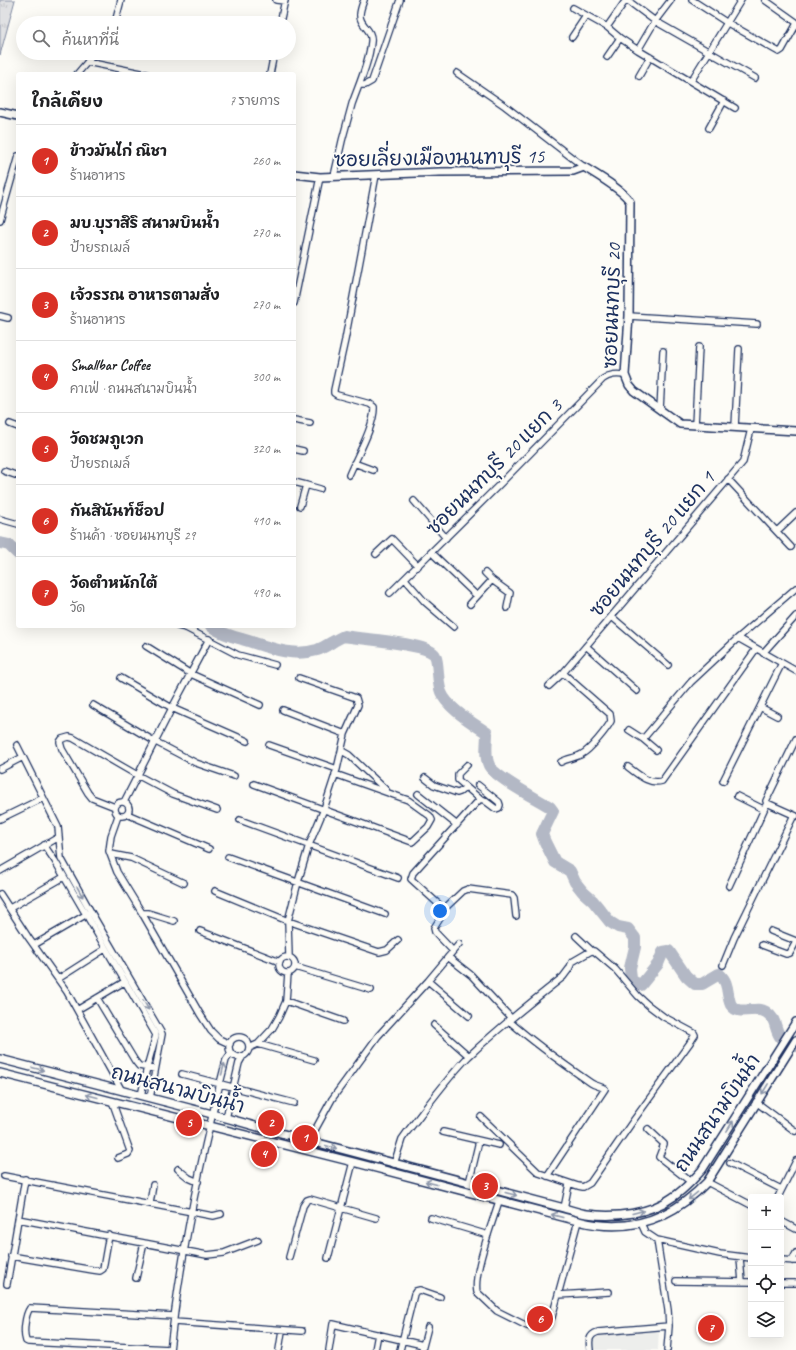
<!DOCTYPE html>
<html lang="th">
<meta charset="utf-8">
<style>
:root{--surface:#fff;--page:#f2f2f2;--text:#202124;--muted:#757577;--line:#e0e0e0;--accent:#d93025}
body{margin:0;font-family:Caveat,"Playpen Sans Thai",sans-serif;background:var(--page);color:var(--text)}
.controls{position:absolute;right:12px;bottom:12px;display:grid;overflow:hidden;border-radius:4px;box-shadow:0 4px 16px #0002}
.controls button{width:36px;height:36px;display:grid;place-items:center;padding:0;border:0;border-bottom:1px solid var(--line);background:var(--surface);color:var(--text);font:20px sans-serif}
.you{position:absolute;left:440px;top:911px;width:14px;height:14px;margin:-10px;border:3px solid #fff;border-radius:50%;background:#1a73e8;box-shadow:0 0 0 6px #1a73e833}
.badge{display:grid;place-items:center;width:26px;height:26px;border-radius:50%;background:var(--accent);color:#fff;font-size:13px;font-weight:700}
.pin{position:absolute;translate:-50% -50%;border:2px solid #fff;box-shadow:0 1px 4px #0006}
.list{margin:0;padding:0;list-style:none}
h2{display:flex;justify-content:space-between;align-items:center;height:52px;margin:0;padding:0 16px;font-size:17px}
h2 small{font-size:13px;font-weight:400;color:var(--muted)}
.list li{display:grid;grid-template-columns:26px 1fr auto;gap:12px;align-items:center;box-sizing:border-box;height:72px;padding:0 16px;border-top:1px solid var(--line)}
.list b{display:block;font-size:15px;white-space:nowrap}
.list p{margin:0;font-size:13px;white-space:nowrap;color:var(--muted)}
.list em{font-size:13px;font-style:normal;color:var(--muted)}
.icon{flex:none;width:22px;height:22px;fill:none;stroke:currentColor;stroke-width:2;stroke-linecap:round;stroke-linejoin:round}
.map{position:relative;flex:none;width:796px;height:1350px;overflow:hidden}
.search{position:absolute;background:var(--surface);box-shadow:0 4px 16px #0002;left:16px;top:16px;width:280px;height:44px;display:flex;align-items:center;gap:10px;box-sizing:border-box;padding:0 14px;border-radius:22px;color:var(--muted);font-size:15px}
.panel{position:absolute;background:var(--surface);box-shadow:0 4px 16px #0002;left:16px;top:72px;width:280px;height:556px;border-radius:4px}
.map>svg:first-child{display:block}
.built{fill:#edeeec}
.grass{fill:url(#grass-tufts);stroke:#7e88a0}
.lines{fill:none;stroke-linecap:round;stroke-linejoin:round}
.river{stroke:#b3b8c5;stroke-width:12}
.street-casing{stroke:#1b2f5e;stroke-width:8}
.secondary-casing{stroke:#1b2f5e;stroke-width:10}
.street{stroke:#fdfcf7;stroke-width:5.5}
.secondary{stroke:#fdfcf7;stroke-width:7}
.oneway{stroke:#8c96aa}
.labels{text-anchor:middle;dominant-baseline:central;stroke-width:4;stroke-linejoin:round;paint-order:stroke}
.street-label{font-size:20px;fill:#1b2f5e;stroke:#fdfcf7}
</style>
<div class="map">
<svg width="796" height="1350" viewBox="0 0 796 1350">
<defs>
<pattern id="grass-tufts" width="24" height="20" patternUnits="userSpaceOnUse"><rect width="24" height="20" fill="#e0e1e3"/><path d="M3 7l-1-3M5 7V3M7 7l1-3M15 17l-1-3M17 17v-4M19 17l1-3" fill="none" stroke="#c0c1c5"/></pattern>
</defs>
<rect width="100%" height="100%" fill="#fdfcf7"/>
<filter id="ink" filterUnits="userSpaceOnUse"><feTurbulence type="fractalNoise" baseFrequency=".025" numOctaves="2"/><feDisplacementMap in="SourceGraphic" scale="8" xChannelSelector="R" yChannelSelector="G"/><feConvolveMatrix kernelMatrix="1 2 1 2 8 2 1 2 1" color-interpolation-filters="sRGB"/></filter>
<g filter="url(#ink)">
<path class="built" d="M 659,1329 L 658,1350 L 590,1350 L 592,1333 Z"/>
<path class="grass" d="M 0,0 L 15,0 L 0,55 Z"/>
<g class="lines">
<path class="river" d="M 0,543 L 9,545 L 18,554
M 211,626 C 220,633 230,636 242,639 C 265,646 291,658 317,650 C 326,647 334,640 344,636 C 361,639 424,643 434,654 C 439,659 437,683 441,692 C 447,708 473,723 487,733 C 487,743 484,758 490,767 C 497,778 537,799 550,807 L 553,811 L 542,834 L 545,842 L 555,862 L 570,871 L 575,882 L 583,892 L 593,901 L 610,922 L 618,927 L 628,929 L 635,938 L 635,947 L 630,968 L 631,979 L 634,982 L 641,985 L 658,964 L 663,952 L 669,951 L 686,976 L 695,984 L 702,984 L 719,974 C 730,983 726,995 731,1005 C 739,1017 756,1005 766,1012 C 782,1022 769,1039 796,1046"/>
<g class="street-casing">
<path id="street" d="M 276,0 L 285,1
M 627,0 L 655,21 L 755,78
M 692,0 L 726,22 L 779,52 L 782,50 L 796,25
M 765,0 L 796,22
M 573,8 L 607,27 L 620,38 L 638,50 L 735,108
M 115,23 L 121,0
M 280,23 L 285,0
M 607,27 L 626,0
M 572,37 L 586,16
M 638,50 L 655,21 L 671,0
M 607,57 L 620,38
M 87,62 L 146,74
M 457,73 L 505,106 L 584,167
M 77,74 L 95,53
M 270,74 L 274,53
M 639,76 L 650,57
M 691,81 L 741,0
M 360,85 L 365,85 L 372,81 L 400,0
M 709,128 L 724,101
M 334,176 C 339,152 345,128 352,104 C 359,84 369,63 371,42 C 373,29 359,25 360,15 C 360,10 362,5 364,0
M 0,220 L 18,156
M 294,303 L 320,177
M 0,316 L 8,318
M 629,316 L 757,324
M 660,410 L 663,351
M 294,420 L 310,423
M 10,424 L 18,427
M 695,425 L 699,347
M 735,427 L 739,349
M 294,449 L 303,451
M 354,463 L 373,470
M 4,471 L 18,476
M 349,475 C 356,458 375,425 374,407 L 370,404 L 337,395 L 334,393 L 334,390 L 345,340 L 376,175
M 728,479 L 791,547
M 294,482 L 306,485 L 300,506
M 306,485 L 320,489
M 414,501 L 446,538
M 0,519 L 18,524
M 777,531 L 796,513
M 432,553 L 477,596
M 376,554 L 392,539 L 418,566
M 405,579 L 425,602 L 454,627
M 492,580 L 510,593 L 507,608
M 390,593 L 503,481 L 603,379 C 610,374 616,374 625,375
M 470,604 L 492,580 L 485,573
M 612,617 L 668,665
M 178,626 L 186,628 L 238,655 L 275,665
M 738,638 L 796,671
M 146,646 L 191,674 L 260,705
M 586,646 L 637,691
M 763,653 L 796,616
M 121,678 L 172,708 L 247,741
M 549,686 L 563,673 L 743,462 L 751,429
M 93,705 L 154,741 L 196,763 L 234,776
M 760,707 L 777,716
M 283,710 L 345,734
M 629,730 L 643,739
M 17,745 L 58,827 L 61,858 L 91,912 L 162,1034 L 150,1098
M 269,745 L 337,769
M 656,750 L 643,739 L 691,682 L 738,638 L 796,588
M 342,751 L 349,755 L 386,790
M 561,762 C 568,758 576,758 582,754 C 590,750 607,729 611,721 L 610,714 L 563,673
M 467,765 L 458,774 L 458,780 L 480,799
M 628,767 C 638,774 649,785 662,781 L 756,649
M 0,769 L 23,757
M 425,778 L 434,785 L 457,793 L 460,792 L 466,787
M 723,781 L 782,663
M 254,784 L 412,842 L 428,827 L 432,820 L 430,816 L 408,800 L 335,774
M 418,794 L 457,825
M 737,796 L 763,809
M115 809a7 7 0 1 1 14 0a7 7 0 1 1-14 0Z
M 124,802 L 172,708 L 209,639
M 767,803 L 796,816
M 115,807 L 92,798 L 88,793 L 62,749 L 60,742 L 62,739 L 69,737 L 73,738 L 137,775 L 173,794 L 217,810
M 127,814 L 209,849
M 118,816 L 111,836 L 109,851 L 117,872 L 142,913 L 200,1014 L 211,1031 L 219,1039 L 230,1044
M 0,819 L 43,798
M 240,820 L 398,878
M 44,845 L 55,861 L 156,1035 L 147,1067 L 141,1096
M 111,854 L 131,858 L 184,883
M 228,857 L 385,914
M 0,871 L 59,837
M 729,886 L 767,803 L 766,801 L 796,739
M 215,891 L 288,921 L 379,952 L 387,950 L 398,940
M 0,894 L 28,937 L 67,992 L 122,1091
M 10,908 L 64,877
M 444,909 L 463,891 L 468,889 L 512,895 L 514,898 L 516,916
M 142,913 L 148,913 L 174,921
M 200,931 L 280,962
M 771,931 L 796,941
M 576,936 L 592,951
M 34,945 L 87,914
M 762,945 L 786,954 L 790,953 L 796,942
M 453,951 L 435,932 L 434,928 L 444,912 L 444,909 L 411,879 L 413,873 L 480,799 L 484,800 L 496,809 L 499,808 L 500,805 L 499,802 L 478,785
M 289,957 L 288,921 L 298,882 L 309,845 L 324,809 L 337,769 L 345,734 L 358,705 L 356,698 L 299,678
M 448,957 L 471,975 L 511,1018
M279 965a8 8 0 1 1 16 0a8 8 0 1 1-16 0Z
M 723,965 L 734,938 L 794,815
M 295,967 L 371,990
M 58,979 L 105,949
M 428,981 L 469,1016
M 97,998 L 135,1061 L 139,1066 L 155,1069
M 286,1001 L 343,1021
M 77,1010 L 124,982
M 508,1020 C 534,1043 562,1063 591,1083 C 595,1086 601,1086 605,1089 L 547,1176
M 434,1025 L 469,1056
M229 1047a10 10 0 1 1 20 0a10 10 0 1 1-20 0Z
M 258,1044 L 314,1060
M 249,1048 L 258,1044 L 272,1029 L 279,1017 L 286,1001 L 288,973
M 182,1074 L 294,1103
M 112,1101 L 130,1151 L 128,1154 L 118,1158
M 756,1102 L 795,1131
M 226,1118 L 239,1063 L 243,1056
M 648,1129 L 664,1144 L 659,1157 L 691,1182
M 443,1132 L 499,1145
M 309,1141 L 332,1099 L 378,1036 L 428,981 L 459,944
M 730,1163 L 781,1189
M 394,1164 L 402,1139 L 407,1132 C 427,1107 446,1079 469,1056 C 499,1028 531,1002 563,977 L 569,969 L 572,962 L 591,951 L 594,951 L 615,969 L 638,996 L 648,1005 L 664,1017 L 694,1033 L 695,1035 L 689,1044 L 633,1121 L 590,1183 L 583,1187 L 578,1186 L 539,1173 L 481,1117
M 178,1169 L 189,1178 L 198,1182
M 4,1176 L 213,1216 L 221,1214
M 707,1182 L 751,1205
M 469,1183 L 479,1141
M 778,1197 L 796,1161
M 499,1201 C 493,1221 473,1272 477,1292 L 497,1311 L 527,1326 L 541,1328 L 546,1326 L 552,1317 L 578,1221
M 150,1203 L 153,1185
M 564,1208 L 569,1184
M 431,1218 L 488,1235
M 18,1219 L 207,1255 L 224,1253 L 258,1240
M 781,1221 L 796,1229
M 641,1223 L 645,1232 L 657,1240 L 720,1254 L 751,1258
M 657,1240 L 668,1310 L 669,1326 L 667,1350
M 11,1256 L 93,1270 L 100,1271 L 103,1269 L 109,1235
M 289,1257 L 303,1206 L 307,1200 L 310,1199 L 376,1218
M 328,1258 L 353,1162
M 740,1258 L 742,1282
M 781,1260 L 796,1261
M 792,1261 L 796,1253
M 136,1278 L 144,1243
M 676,1281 L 751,1282
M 781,1283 L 796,1283
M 7,1284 L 25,1179
M 558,1295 L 609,1292
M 174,1322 L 302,1331
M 170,1349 L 28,1342 L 26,1341 C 23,1333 25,1315 30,1308 L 174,1316
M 170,1350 C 181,1252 201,1156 226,1060 L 231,1053
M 279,1350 L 282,1331
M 329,1350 L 333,1324 L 423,1345
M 375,1350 L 378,1334
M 400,1350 L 414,1294 L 416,1291 L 420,1290 L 440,1297
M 422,1350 L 428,1327
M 590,1350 C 589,1342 588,1335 598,1332 L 669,1326"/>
</g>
<g class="secondary-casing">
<path id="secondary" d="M 0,112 L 18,116
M 294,174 L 320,177 L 440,172 L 573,171 L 584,167 C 595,174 625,191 630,202 L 629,316 L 625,375 L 629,385 L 634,391 L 680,424 L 796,431
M 0,1059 L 212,1114 L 269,1130 L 564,1208 C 571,1210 579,1213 587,1214 C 615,1218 650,1214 673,1197 C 684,1190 693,1180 702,1170 L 796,1022
M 0,1073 L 353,1162 L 578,1221 C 628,1234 671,1220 707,1182 L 796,1040"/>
</g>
<use href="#street" class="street"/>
<use href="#secondary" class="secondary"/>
</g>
<defs><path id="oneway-shaft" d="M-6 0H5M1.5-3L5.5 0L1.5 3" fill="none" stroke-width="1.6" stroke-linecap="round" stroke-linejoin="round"/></defs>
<g class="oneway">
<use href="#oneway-shaft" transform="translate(80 892) rotate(61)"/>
<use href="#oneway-shaft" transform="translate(146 1005) rotate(60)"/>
<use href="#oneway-shaft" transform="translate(38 1069) rotate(14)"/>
<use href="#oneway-shaft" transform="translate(223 1069) rotate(-76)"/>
<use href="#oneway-shaft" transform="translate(765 1089) rotate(122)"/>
<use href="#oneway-shaft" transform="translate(92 1096) rotate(-166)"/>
<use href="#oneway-shaft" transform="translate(730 1126) rotate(-58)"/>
<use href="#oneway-shaft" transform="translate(331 1147) rotate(15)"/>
<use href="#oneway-shaft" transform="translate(431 1183) rotate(-165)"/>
<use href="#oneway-shaft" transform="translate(511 1194) rotate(15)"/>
<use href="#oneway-shaft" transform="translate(693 1196) rotate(141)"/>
<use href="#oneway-shaft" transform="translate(638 1212) rotate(-14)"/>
<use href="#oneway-shaft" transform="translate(557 1216) rotate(-165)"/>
</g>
</g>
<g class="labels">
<g class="street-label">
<text transform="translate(439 158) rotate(-1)">ซอยเลี่ยงเมืองนนทบุรี 15</text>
<text transform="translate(612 306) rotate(-88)">ซอยนนทบุรี 20</text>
<text transform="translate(494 467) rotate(-45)">ซอยนนทบุรี 20 แยก 3</text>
<text transform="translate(652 544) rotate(-50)">ซอยนนทบุรี 20 แยก 1</text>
<text transform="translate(178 1089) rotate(15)">ถนนสนามบินน้ำ</text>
<text transform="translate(717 1113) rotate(-56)">ถนนสนามบินน้ำ</text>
</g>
</g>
</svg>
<div class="controls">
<button>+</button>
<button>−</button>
<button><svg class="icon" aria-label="locate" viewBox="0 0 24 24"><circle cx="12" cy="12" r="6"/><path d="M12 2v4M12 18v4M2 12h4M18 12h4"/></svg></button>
<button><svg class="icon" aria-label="layers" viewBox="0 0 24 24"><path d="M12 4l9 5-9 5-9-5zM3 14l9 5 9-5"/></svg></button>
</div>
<div class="you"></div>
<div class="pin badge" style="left:305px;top:1138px">1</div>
<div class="pin badge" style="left:271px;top:1123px">2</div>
<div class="pin badge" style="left:485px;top:1186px">3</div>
<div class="pin badge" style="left:264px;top:1154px">4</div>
<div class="pin badge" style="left:189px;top:1123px">5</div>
<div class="pin badge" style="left:540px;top:1319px">6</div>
<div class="pin badge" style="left:711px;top:1328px">7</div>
<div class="search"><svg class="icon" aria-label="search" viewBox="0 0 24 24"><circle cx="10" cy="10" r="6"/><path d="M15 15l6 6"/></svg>ค้นหาที่นี่</div>
<section class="panel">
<h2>ใกล้เคียง<small>7 รายการ</small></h2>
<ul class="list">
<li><span class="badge">1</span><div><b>ข้าวมันไก่ ณิชา</b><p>ร้านอาหาร</p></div><em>260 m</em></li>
<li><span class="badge">2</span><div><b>มบ.บุราสิริ สนามบินน้ำ</b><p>ป้ายรถเมล์</p></div><em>270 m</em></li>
<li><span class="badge">3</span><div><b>เจ้วรรณ อาหารตามสั่ง</b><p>ร้านอาหาร</p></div><em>270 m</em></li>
<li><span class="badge">4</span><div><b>Smallbar Coffee</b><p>คาเฟ่ · ถนนสนามบินน้ำ</p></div><em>300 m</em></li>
<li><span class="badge">5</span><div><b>วัดชมภูเวก</b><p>ป้ายรถเมล์</p></div><em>320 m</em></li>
<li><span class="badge">6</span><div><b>กันสินันท์ช็อป</b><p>ร้านค้า · ซอยนนทบุรี 29</p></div><em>410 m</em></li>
<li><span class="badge">7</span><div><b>วัดตำหนักใต้</b><p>วัด</p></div><em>490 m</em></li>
</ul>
</section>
</div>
